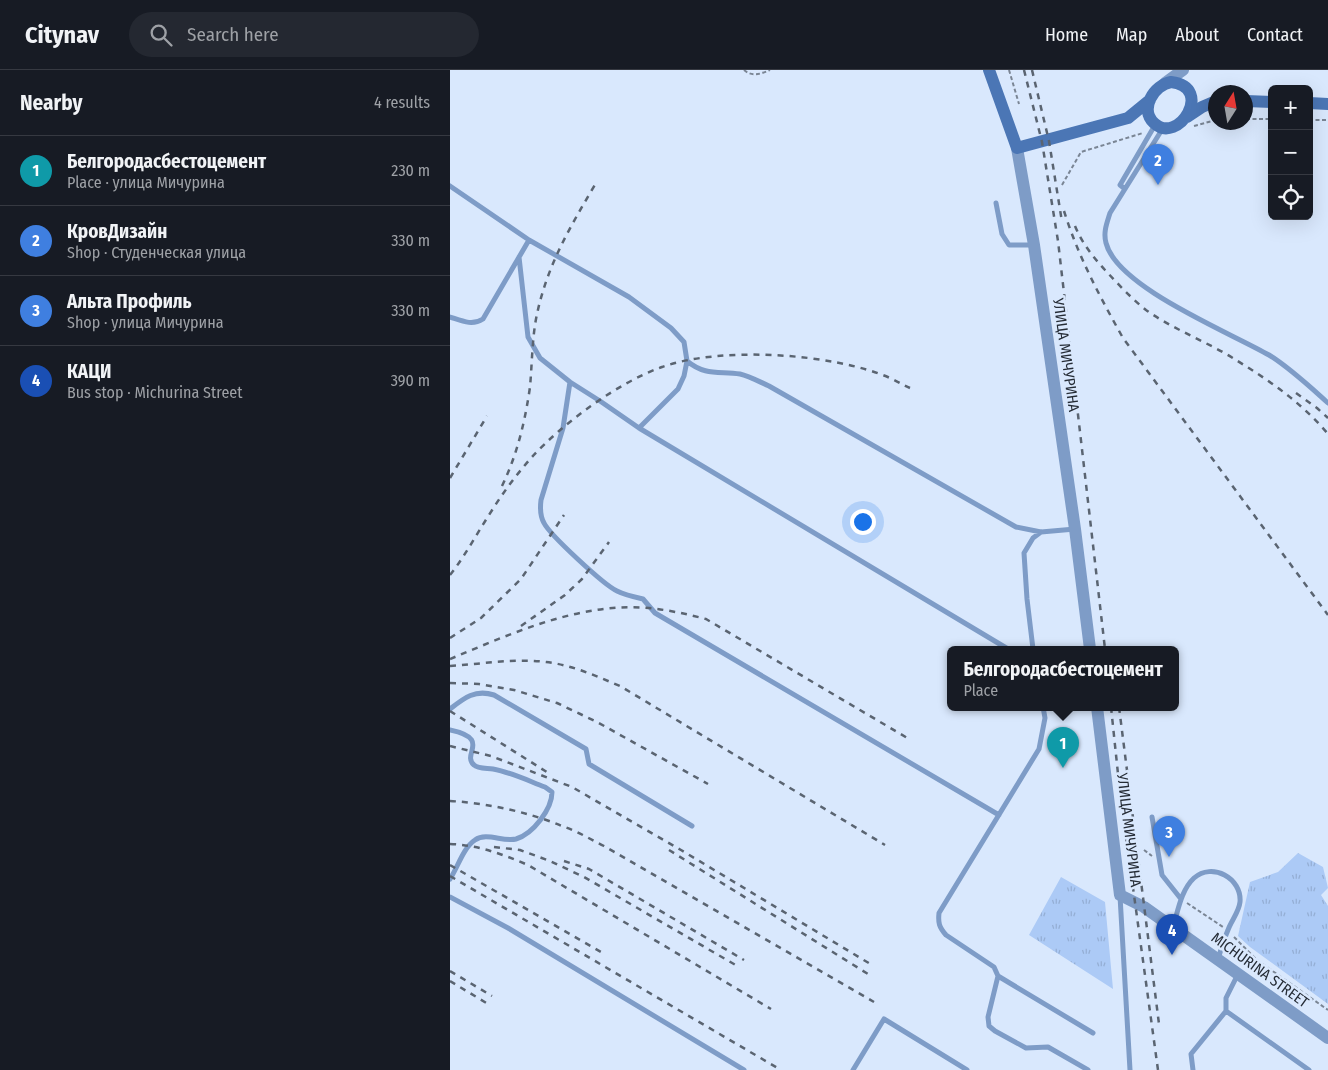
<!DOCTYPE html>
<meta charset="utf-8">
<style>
:root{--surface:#171b24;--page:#242831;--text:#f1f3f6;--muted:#9ea1a6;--line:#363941;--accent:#0b8043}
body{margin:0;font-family:"Fira Sans Condensed",sans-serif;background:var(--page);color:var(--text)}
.controls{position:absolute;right:15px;top:15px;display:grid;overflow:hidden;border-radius:8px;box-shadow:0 5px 20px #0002}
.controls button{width:45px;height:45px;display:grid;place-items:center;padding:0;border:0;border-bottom:1px solid var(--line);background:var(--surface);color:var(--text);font:25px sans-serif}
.compass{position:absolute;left:758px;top:15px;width:45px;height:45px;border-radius:50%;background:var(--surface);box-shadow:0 5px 20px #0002;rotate:11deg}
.you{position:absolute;left:412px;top:451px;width:18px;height:18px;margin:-12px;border:4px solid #fff;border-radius:50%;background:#1a73e8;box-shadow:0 0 0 8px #1a73e833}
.badge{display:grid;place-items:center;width:32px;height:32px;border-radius:50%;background:var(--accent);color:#fff;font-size:16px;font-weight:700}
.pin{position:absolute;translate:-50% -41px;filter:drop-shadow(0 1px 2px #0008)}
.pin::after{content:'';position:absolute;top:26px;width:18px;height:15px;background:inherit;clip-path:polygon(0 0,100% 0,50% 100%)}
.popup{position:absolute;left:497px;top:576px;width:232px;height:65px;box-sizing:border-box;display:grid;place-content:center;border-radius:8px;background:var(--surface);filter:drop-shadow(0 1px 4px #0005);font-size:16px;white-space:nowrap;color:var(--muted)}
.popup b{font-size:19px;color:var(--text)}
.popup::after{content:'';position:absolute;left:50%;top:100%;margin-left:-10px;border:10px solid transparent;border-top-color:var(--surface)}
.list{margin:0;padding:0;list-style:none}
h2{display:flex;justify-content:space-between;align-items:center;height:65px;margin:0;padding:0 20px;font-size:21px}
h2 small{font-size:16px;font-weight:400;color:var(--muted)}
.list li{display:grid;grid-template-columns:32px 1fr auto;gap:15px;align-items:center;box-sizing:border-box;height:70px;padding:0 20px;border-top:1px solid var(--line)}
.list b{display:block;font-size:19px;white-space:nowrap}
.list p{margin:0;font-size:16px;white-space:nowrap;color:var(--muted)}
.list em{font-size:16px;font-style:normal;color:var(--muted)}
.icon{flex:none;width:28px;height:28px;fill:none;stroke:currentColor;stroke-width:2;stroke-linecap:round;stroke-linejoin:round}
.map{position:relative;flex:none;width:878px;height:1000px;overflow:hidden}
header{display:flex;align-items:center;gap:30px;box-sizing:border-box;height:70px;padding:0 25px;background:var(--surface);border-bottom:1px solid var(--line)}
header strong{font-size:24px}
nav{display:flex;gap:28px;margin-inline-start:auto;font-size:18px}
.search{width:350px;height:45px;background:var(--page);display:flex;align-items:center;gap:12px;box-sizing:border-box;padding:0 18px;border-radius:28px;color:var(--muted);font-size:19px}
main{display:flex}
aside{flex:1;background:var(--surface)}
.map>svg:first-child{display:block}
.park{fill:url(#park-tufts)}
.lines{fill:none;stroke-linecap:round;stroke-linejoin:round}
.path{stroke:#7a8594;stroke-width:2;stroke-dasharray:4 2.5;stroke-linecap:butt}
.service{stroke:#7e9cc7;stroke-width:5}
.tertiary{stroke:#7e9cc7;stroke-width:12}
.secondary{stroke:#4b76b5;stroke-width:12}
.rail{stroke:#5a6471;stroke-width:2.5;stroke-dasharray:6 6;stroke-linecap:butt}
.labels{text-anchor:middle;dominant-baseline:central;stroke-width:5;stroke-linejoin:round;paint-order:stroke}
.street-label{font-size:15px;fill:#252c36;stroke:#d9e8fd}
</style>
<header>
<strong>Citynav</strong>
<div class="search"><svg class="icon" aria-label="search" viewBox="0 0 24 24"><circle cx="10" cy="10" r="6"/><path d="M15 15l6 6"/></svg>Search here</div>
<nav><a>Home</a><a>Map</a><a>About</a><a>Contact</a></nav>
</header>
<main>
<aside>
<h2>Nearby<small>4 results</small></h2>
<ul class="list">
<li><span class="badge" style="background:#0f9aa8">1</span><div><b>Белгородасбестоцемент</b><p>Place · улица Мичурина</p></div><em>230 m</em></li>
<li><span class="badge" style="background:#3f7fe0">2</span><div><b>КровДизайн</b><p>Shop · Студенческая улица</p></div><em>330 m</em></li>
<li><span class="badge" style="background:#3f7fe0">3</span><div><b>Альта Профиль</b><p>Shop · улица Мичурина</p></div><em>330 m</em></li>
<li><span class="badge" style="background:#1a4fb4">4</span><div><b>КАЦИ</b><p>Bus stop · Michurina Street</p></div><em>390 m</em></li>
</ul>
</aside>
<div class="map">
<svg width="878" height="1000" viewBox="0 0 878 1000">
<defs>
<pattern id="park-tufts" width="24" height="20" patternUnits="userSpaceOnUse" patternTransform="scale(1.25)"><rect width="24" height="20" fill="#accaf6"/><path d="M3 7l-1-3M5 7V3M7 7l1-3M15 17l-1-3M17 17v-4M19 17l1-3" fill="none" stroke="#94aed4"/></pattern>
</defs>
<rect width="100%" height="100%" fill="#d9e8fd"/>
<path class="park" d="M 848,783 L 873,797 L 878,818 L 871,825 L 878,836 L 878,934 L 800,877 L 788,866 L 800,812 L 828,802 Z
M 611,807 L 655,832 L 663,919 L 579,865 Z"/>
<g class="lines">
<path class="path" d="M 294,0 C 302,7 311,4 320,0
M 559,0 L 569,34
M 796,49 L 822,49
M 859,50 L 878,50
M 744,56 L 766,50
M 612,115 L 631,82 L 693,63
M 694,780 L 702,786
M 737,833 L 773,857
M 784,867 L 807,890 L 878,940"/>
<path class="service" d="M 713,58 L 660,143 C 657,153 653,162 656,173 C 667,217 779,262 819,285 C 840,298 859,316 878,333
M 0,116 L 79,170 L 179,227 L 221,258 L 234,272 L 237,291 L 234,306 L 228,319 L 189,358
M 675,119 L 670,115 L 705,55
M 546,133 L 552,164 L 559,175 L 584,175
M 69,187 L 78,267 L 90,288 L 120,312 L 150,331 L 189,358 L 558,579
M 0,247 C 12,251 22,256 33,249 L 79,170
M 237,291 C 255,306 269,301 290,304 C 299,306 310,312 319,316 L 566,457 L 591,462 L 625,459
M 120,312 L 113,358 L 91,430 C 90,438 90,446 94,453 C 100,465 154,515 167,521 C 175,525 184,527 193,529 L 205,543 L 549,745
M 583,579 L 577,529 L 574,483 L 583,468 L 591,462
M 593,637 L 595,648 L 589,679 L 489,843 C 488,853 489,857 496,865 L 544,897 L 548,906 L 538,947 L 539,956 L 545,961 L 576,978 L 598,977 L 638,1000
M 0,639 C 14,628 25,619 44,625 L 136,679 L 139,694 L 242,756
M 0,660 C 42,669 11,684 24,695 C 28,699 37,698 43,699 C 60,702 79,711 95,717 L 102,722 C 102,739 83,764 66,769 C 53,772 36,762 25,770 C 13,778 8,797 0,809
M 702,747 L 712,805 L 731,829
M 670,826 L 680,1000
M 0,827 L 58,858 L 294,1000
M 723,857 C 728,841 731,820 744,808 C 762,792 792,808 790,832 C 789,842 781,851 778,860 C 774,869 771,880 768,889
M 548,906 L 643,963
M 776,941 L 859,1000
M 403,1000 L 434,949 L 517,1000
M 743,1000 L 741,984 L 776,941 L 776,928 L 788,904"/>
<path class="tertiary" d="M 715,13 L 733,0
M 567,78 L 584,175 L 625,459 L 640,579
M 647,637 L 670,825 L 694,837 L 878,968"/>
<path class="secondary" d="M 539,0 L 567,78 L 678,48 L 700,30
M 721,12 C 765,17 728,76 704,53 C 689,39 704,15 721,12 Z
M 796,31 L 822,32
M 859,33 L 878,34
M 737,47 L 752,37 L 766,31"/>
<path class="rail" d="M 574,0 L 592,72 L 608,171 L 655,579
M 582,0 L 599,71 L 612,152
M 614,141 C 628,186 650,227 673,268 L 878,545
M 625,156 C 632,173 643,187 655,200 C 668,214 681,228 696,240 C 724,260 758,272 786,290 C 820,311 852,333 878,364
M 846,323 L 867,338 L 878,348
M 0,408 L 37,346
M 52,416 C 67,385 75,352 80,317 C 82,295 82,271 86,249 C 96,197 120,157 146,113
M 0,505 C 15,486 26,465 39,445 C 52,424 66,405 82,387 C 113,353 169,312 212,297 C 271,276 383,283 440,308 C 447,311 453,315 460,318
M 71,556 L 115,525 L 132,509 L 159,472
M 0,568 L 31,548 L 71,509 L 114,445
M 0,589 C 63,563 130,532 199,538 C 218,540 237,544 256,549 L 459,669
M 0,596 C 32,594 64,588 96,592 C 122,595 146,606 170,616 L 435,775
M 0,613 L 29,614 L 64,620 L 107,633 L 147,652 L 258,714
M 661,637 L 670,723 L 708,1000
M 669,637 L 709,954
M 0,641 L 100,704
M 0,676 L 41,686 L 122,717 L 231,780 L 422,895
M 0,731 C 37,733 78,742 112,756 C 127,761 140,769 154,776 L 424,932
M 0,774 C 28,775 52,784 78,795 L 321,939
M 44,777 L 70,780 L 100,791 L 134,807 L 289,897
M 219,780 L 418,904
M 114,791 L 139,799 L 294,890
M 0,795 L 151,882
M 0,806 L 331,1000
M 0,901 L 42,926
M 0,911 L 38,934"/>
</g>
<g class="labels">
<g class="street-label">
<text transform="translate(616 285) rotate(82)">УЛИЦА МИЧУРИНА</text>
<text transform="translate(679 760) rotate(83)">УЛИЦА МИЧУРИНА</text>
<text transform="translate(810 900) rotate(36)">MICHURINA STREET</text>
</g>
</g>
</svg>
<div class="controls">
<button>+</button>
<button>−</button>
<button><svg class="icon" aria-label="locate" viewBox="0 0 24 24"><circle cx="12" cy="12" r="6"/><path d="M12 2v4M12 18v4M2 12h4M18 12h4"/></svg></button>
</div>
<svg class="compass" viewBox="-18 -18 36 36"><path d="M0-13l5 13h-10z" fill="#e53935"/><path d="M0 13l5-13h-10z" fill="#9ea1a6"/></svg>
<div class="you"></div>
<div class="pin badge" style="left:613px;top:698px;background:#0f9aa8">1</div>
<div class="popup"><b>Белгородасбестоцемент</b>Place</div>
<div class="pin badge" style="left:708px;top:115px;background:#3f7fe0">2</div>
<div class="pin badge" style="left:719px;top:787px;background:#3f7fe0">3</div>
<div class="pin badge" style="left:722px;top:885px;background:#1a4fb4">4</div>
</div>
</main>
